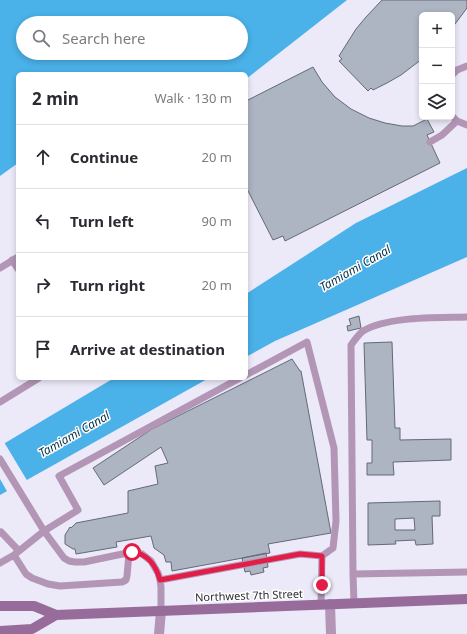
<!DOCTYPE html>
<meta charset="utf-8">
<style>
:root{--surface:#fff;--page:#f7f7f7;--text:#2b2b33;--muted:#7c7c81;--line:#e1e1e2}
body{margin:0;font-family:"Noto Sans",sans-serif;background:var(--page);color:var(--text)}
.controls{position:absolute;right:12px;top:12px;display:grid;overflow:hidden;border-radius:6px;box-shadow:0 2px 6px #0003}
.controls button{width:36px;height:36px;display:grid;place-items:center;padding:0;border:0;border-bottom:1px solid var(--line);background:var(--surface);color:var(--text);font:20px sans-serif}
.stop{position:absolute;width:12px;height:12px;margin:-9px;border:3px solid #e11d48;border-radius:50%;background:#fff}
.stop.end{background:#e11d48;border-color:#fff;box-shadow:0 1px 4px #0008}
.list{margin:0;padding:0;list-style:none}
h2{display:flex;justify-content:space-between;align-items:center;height:52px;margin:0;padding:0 16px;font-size:17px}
h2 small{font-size:13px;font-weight:400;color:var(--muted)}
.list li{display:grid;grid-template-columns:26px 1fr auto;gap:12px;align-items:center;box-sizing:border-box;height:64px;padding:0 16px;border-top:1px solid var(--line)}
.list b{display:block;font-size:15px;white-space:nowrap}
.list em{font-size:13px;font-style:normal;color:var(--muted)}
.icon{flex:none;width:22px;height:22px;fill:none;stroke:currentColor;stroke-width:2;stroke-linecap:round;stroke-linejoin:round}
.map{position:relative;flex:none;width:467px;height:634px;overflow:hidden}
.search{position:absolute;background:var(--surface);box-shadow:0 2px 6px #0003;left:16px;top:16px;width:232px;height:44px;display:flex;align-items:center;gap:10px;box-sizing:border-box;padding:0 14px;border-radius:22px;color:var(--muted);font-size:15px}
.panel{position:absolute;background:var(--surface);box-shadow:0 2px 6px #0003;left:16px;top:72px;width:232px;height:308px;border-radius:6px}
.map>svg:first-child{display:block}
.water{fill:#4ab1e9;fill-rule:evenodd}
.pier{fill:#ece9f9}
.building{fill:#adb4c2;stroke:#636a77;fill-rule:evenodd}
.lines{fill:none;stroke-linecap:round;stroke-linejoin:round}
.service{stroke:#b396b6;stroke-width:7}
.minor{stroke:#b396b6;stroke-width:10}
.secondary{stroke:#976c9b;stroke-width:10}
.route{stroke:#e11d48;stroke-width:5}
.labels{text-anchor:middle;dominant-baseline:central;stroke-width:3;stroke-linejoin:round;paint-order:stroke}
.street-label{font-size:11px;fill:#2d2c32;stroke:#fff}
.water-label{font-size:12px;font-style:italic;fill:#06344b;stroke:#fff}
</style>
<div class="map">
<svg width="467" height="634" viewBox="0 0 467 634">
<rect width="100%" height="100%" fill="#ece9f9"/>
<path class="water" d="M 0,0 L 347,0 L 246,79 L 246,74 L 18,74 L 18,163 L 0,176 ZM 23,23 L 241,23 L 241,53 L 23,53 Z
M 467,168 L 467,257 L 275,341 L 246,357 L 246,294 L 356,223 Z
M 114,378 L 209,378 L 0,495 L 0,446 Z"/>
<path class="pier" d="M 4,442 L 28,482 L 8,493 L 0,479 L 0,444 Z"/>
<path class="building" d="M 382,0 L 467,0 L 467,8 L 452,28 L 452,15 L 422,15 L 422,59 L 401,75 L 387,83 L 373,90 L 371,88 L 368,91 L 339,61 L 342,59 L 339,56 L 356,29 L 366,17 Z
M 313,67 L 322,82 L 335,97 L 351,109 L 369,118 L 385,123 L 402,126 L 413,126 L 427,119 L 434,132 L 427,135 L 440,163 L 285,241 L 283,236 L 273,240 L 246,187 L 246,101 Z
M 359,316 L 361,328 L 348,331 L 347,326 L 351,325 L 349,319 Z
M 392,342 L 395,428 L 400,428 L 400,440 L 451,439 L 451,460 L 393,462 L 394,475 L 367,475 L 367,463 L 372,463 L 372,440 L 367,440 L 364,343 Z
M 292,359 L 300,371 L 301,371 L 331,533 L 268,544 L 270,553 L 172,571 L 171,562 L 166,562 L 164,555 L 154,548 L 151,536 L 116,542 L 117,547 L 76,554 L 75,549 L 73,549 L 65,544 L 65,535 L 70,527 L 71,528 L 76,523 L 128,513 L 128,491 L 158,484 L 155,466 L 168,463 L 161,447 L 104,485 L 93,468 L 152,429 Z
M 440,501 L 440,516 L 432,516 L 433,544 L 416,545 L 415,540 L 395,541 L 396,544 L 368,545 L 368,503 ZM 414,518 L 415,530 L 395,530 L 395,519 Z
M 266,553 L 268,567 L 263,568 L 264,572 L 251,575 L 250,571 L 245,572 L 242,558 Z"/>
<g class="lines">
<path class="service" d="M 452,75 L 457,70 L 467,66
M 452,116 L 457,121 L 467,125
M 430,142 L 442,135 L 457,121
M 12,260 L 18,269
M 0,268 L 18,257
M 0,402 L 39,378
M 0,459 L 44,531 L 64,558 L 69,561 L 75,562 L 84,562 L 132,552 L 142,554 L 151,561 L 158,573 L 160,580 L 161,587 L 161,611
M 0,533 L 1,532 L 19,551
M 14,555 L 26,574 L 32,578 L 48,584 L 60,586 L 122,582 L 126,580 L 127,576 L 129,553
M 0,563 L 14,555 L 44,531 L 78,510 L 59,476 L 240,378
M 353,574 L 351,345 C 354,341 358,335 363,331 C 388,316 438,318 467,317
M 160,580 L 300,554 L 322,556 L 333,548 L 336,521 L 334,448 L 307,342 L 246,375
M 354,603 L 353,574 L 467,572
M 321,604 L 322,556"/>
<path class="minor" d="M 330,604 L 331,634
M 159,634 L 161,611"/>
<path class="secondary" d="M 0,606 L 34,606 L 56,615 L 467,599
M 0,631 L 32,629 L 56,615"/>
</g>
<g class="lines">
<path class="route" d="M 132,552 C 149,554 156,566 160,580 L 300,554 L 322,556 L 322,585"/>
</g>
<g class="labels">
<g class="street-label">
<text transform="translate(249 595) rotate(-2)">Northwest 7th Street</text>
</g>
<g class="water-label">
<text transform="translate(355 268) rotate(-30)">Tamiami Canal</text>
<text transform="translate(74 434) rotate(-30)">Tamiami Canal</text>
</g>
</g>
</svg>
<div class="controls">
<button>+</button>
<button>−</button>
<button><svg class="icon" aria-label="layers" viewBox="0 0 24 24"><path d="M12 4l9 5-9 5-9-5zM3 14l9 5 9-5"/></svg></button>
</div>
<div class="stop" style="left:132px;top:552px"></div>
<div class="stop end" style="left:322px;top:585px"></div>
<div class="search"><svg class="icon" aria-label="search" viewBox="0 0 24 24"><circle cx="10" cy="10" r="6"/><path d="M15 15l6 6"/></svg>Search here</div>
<section class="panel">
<h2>2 min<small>Walk · 130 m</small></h2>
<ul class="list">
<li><svg class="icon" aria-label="ahead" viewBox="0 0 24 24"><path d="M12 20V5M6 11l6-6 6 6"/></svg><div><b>Continue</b></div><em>20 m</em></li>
<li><svg class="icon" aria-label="left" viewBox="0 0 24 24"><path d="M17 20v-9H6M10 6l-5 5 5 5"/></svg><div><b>Turn left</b></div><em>90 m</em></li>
<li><svg class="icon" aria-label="right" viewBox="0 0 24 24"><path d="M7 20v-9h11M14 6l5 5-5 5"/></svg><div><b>Turn right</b></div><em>20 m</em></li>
<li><svg class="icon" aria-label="arrive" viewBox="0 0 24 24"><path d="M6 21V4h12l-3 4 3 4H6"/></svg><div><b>Arrive at destination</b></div></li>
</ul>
</section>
</div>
